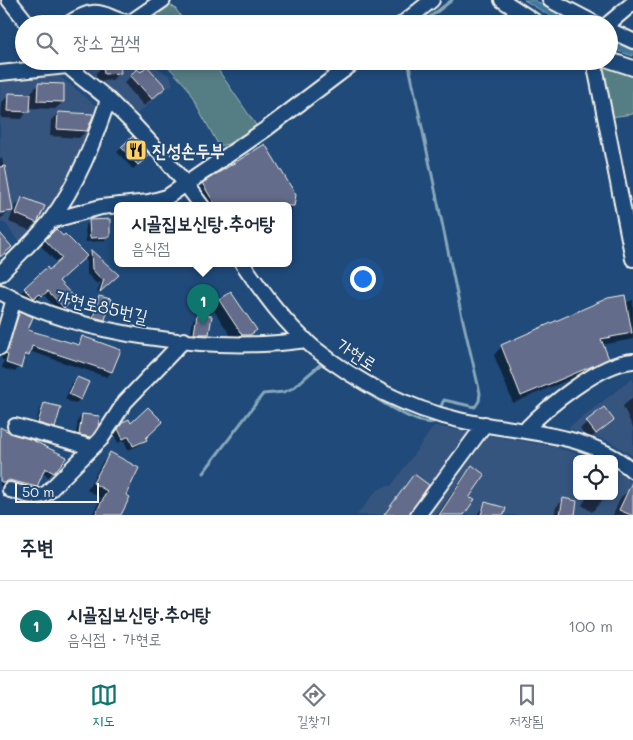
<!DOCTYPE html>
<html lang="ko">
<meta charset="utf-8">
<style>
:root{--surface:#fff;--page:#f6f6f7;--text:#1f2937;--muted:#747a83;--line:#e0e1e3;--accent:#0f766e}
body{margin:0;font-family:Mali,"Poor Story",sans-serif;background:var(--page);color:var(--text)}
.controls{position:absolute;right:15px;bottom:15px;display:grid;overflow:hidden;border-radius:8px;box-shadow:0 2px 8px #0003}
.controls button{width:45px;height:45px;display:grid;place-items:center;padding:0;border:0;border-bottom:1px solid var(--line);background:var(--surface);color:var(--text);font:25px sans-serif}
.scale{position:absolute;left:15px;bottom:12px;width:84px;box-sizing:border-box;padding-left:5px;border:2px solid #f4f1e8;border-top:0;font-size:14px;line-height:18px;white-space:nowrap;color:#f4f1e8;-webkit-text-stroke:4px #1f4a7a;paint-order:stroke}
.you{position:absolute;left:362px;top:278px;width:18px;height:18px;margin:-12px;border:4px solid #fff;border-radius:50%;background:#1a73e8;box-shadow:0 0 0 8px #1a73e833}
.badge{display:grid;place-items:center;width:32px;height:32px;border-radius:50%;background:var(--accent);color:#fff;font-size:16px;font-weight:700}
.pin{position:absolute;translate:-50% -41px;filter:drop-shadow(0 1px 2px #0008)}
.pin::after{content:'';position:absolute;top:26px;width:18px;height:15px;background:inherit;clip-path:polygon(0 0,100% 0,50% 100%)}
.popup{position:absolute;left:114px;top:202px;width:178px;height:65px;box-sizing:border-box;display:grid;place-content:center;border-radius:8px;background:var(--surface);filter:drop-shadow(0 1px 4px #0005);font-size:16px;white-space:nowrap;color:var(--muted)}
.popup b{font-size:19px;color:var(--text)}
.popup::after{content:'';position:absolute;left:50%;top:100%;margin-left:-10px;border:10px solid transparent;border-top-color:var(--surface)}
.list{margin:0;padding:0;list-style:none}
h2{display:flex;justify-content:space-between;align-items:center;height:65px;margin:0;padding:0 20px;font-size:21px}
h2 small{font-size:16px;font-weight:400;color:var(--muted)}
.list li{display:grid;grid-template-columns:32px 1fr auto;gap:15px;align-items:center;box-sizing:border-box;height:90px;padding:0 20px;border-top:1px solid var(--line)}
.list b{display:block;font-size:19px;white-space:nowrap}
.list p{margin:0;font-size:16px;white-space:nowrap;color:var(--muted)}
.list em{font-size:16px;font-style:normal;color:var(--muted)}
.icon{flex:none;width:28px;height:28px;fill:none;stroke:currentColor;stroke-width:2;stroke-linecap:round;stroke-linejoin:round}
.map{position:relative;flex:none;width:633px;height:515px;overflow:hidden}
.search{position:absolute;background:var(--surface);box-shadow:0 2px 8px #0003;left:15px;right:15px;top:15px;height:55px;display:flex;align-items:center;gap:12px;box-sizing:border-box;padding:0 18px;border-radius:28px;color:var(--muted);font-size:19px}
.sheet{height:155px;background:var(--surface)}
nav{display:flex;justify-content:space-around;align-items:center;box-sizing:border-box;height:70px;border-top:1px solid var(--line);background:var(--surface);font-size:14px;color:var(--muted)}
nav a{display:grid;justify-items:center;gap:2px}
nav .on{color:var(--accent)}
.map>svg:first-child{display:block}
.built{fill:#34547f}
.green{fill:#547d84;stroke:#a4b7b6}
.water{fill:#3f779a;stroke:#87a8b9}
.shadow{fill:#0007}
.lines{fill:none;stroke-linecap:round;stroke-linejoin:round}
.stream{stroke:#87a8b9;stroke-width:3}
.building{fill:#646c8a;stroke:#f4f1e8}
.minor-casing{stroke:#f4f1e8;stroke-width:18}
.minor{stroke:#1f4a7a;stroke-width:14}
.labels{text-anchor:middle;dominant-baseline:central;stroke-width:4;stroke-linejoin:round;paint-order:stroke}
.poi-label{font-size:18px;font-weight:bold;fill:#f4f1e8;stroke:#1f4a7a;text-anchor:start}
.street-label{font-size:18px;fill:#f4f1e8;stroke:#1f4a7a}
</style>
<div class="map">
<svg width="633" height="515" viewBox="0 0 633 515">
<rect width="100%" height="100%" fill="#1f4a7a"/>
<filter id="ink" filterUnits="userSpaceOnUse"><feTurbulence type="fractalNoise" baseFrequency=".02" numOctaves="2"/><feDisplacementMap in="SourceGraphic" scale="10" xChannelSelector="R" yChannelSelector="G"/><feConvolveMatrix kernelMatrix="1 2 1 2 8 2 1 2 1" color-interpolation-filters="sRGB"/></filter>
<g filter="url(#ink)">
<path class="built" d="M 103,62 L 142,61 L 150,63 L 170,76 L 173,84 L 137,114 L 86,67 L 86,64 Z
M 0,68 L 56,73 L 99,108 L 93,133 L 54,207 L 21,246 L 6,224 L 0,222 Z
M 633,378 L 633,456 L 609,441 L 568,428 Z
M 434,426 L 552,446 L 594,459 L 577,459 L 577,496 L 614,496 L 614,470 L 633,483 L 633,515 L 357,515 L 376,491 L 386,486 L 391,486 Z"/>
<path class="green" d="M 170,5 L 175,8 L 186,24 L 144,24 Z
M 163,61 L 212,61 L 256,125 L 255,127 L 228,144 L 219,146 L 186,86 Z
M 602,63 L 633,72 L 633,114 L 610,117 L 601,65 Z"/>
<path class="water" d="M 524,0 L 534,0 L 576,24 L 563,24 Z
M 609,39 L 633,50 L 633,56 L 609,48 Z"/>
<path class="shadow" d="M 104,65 L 119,73 L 112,80 L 97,81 L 96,73 Z
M 141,74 L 157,94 L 144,106 L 124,83 L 131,76 Z
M 38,85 L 63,102 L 55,109 L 29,108 L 22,119 L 1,118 L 2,102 L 9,95 L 30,96 L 31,92 Z
M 58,113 L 86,131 L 79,138 L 50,136 L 51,120 Z
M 133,138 L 144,159 L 133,169 L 117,152 Z
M 2,158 L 11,211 L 0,219 L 0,215 L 5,214 L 5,211 L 0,212 L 0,159 Z
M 203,184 L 294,196 L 290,219 L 288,221 L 288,206 L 203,206 L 195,193 Z
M 23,199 L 36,222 L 29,230 L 9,222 L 15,206 Z
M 90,221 L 109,236 L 104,241 L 86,242 L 85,226 Z
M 50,235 L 85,256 L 57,281 L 73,298 L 59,312 L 43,294 L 37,300 L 34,298 L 29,302 L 21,293 L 58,264 L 41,246 Z
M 91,252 L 117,275 L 97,293 L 101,281 L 97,284 L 87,274 L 86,256 Z
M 100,297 L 104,319 L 99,324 L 89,322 L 95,302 Z
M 633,300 L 633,339 L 602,345 L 607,358 L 599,367 L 513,403 L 494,355 L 502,346 Z
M 220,301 L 255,330 L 248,338 L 235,342 L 213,309 Z
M 20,312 L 27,331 L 77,345 L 82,337 L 111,372 L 107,377 L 29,351 L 15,372 L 2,368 L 4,360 L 1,359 L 15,317 Z
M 197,315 L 208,334 L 203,339 L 190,338 L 193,320 Z
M 77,378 L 80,399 L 75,404 L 65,399 L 72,383 Z
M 633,397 L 633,428 L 623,406 Z
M 44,404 L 54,427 L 49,432 L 34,428 L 40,409 Z
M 82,415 L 90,436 L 85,441 L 75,439 L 78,420 Z
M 612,420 L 588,440 L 580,429 L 587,422 Z
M 123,423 L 131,425 L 145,438 L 140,445 L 128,450 L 124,440 L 118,443 L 114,434 Z
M 0,428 L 53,472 L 49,477 L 42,473 L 31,491 L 4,484 L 0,487 Z
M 110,454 L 124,496 L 119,515 L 92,515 L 101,498 L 87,490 L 103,461 Z
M 472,467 L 463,515 L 437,515 L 465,474 Z
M 629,490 L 633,492 L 633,515 L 613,515 L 621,497 Z
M 588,496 L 606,496 L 592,512 L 582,505 Z
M 563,500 L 573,515 L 554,515 L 556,507 Z
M 485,503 L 503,515 L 477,515 Z"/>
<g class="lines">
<path class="stream" d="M 421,24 L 452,0
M 408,61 L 460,308 L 480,393 L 479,401 L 475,407 L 444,400 L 441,406
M 203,473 L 263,394 L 284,392 L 293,388 L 321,364 C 341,372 416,433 436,421"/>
</g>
<path class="building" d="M 120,63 L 121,73 L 104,74 L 103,64 Z
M 147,66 L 166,87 L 152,99 L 130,75 L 137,69 L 141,72 Z
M 38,83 L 64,84 L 64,102 L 37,101 Z
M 9,93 L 31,94 L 30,112 L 8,111 Z
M 58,112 L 93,114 L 93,116 L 87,131 L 57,129 Z
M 133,136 L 150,155 L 138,165 L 121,147 Z
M 265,144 L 296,195 L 294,206 L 216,206 L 202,183 Z
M 5,166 L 13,211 L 0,213 L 0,167 Z
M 22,197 L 45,206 L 37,223 L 16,214 Z
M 110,219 L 110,237 L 90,238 L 89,220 Z
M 56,229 L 63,236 L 65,234 L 87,256 L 59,281 L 75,298 L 64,308 L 48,291 L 42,296 L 40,294 L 34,298 L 24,288 L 47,267 L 49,270 L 62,258 L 45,240 Z
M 0,233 L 12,247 L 0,257 Z
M 91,250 L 119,275 L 100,292 L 104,279 L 102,280 L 92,269 Z
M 231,292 L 257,330 L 250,335 L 242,335 L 219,300 Z
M 625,295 L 632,333 L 601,339 L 609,359 L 521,396 L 501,345 L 608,298 Z
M 99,296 L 111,299 L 105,320 L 93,317 Z
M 20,311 L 33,317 L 28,330 L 79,345 L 82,336 L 121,350 L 112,372 L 32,346 L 29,356 L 25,354 L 21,368 L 6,363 L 8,355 L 5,354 Z
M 197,314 L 212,316 L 209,334 L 194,334 Z
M 77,377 L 89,382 L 81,400 L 69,394 Z
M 44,403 L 61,407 L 55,428 L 38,423 Z
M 148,407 L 163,422 L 146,438 L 147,440 L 133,446 L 129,436 L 123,439 L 118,429 L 123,422 L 129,419 L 131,423 Z
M 604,407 L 614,420 L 596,434 L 586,421 Z
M 82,414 L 100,416 L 98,427 L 91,437 L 79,435 Z
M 0,427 L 13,434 L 30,439 L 67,457 L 54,473 L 45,468 L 37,487 L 9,480 L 4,483 L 0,481 Z
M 110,452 L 139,468 L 126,495 L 130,497 L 121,515 L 95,515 L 107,491 L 93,483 Z
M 472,465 L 485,475 L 469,498 L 475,499 L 464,515 L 439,515 Z
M 414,474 L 429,485 L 409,515 L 384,515 Z
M 633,480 L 633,515 L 631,515 L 619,510 Z
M 563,498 L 577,501 L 575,515 L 560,515 Z
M 485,502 L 506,508 L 504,515 L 481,515 Z"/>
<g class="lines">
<g class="minor-casing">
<path id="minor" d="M 9,0 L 28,24
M 502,0 L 539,24
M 550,0 L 596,24
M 68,24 C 104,0 105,22 131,22 L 163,0
M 402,24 L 432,0
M 608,24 L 633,3
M 609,30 L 633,41
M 609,60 L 633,68
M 63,61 C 77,76 95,87 110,101 C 146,135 174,167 202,206
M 594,61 L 633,259
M 0,73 L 67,66
M 50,221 L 101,207 L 149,202 L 167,197 L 266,129 L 356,61
M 243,264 C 263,293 286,325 314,348 C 357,382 406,408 459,420 C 516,433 586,430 633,471
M 0,274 C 16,257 35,240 50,221 C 77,185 94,142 108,100
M 0,292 C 81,336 216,353 306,340
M 0,347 L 14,299
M 15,426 L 91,447
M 525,430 C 547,407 600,363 633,361
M 10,490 C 22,493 36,500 47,493 L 101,439 L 125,402 L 184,340
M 418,515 L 485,424"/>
</g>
<use href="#minor" class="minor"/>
</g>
</g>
<defs>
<g id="restaurant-square" transform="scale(1.125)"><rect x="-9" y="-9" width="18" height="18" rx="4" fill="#ffd166" stroke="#1f4a7a"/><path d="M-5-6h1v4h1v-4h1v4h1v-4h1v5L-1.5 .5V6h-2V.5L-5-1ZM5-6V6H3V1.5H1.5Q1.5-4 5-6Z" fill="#111"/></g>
</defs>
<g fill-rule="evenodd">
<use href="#restaurant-square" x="136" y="150"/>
</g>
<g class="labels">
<g class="poi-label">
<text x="152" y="150">진성손두부</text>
</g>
<g class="street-label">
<text transform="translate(102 306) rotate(13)">가현로85번길</text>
<text transform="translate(357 354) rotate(33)">가현로</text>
</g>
</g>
</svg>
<div class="controls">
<button><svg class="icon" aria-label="locate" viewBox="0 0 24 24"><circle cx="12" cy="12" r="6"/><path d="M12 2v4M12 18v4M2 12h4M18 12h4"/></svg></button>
</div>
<div class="scale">50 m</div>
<div class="you"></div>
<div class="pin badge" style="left:203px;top:325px">1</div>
<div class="popup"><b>시골집보신탕.추어탕</b>음식점</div>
<div class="search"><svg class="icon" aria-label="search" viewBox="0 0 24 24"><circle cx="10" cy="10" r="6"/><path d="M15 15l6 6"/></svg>장소 검색</div>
</div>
<section class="sheet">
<h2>주변<small></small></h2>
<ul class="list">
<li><span class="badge">1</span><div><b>시골집보신탕.추어탕</b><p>음식점 · 가현로</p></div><em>100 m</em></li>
</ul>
</section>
<nav>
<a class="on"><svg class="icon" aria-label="map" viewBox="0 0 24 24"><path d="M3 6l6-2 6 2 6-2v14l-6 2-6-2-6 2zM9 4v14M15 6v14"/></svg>지도</a>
<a><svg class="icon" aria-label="directions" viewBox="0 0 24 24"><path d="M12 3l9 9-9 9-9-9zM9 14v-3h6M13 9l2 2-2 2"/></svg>길찾기</a>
<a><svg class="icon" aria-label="saved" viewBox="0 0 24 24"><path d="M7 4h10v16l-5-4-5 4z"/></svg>저장됨</a>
</nav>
